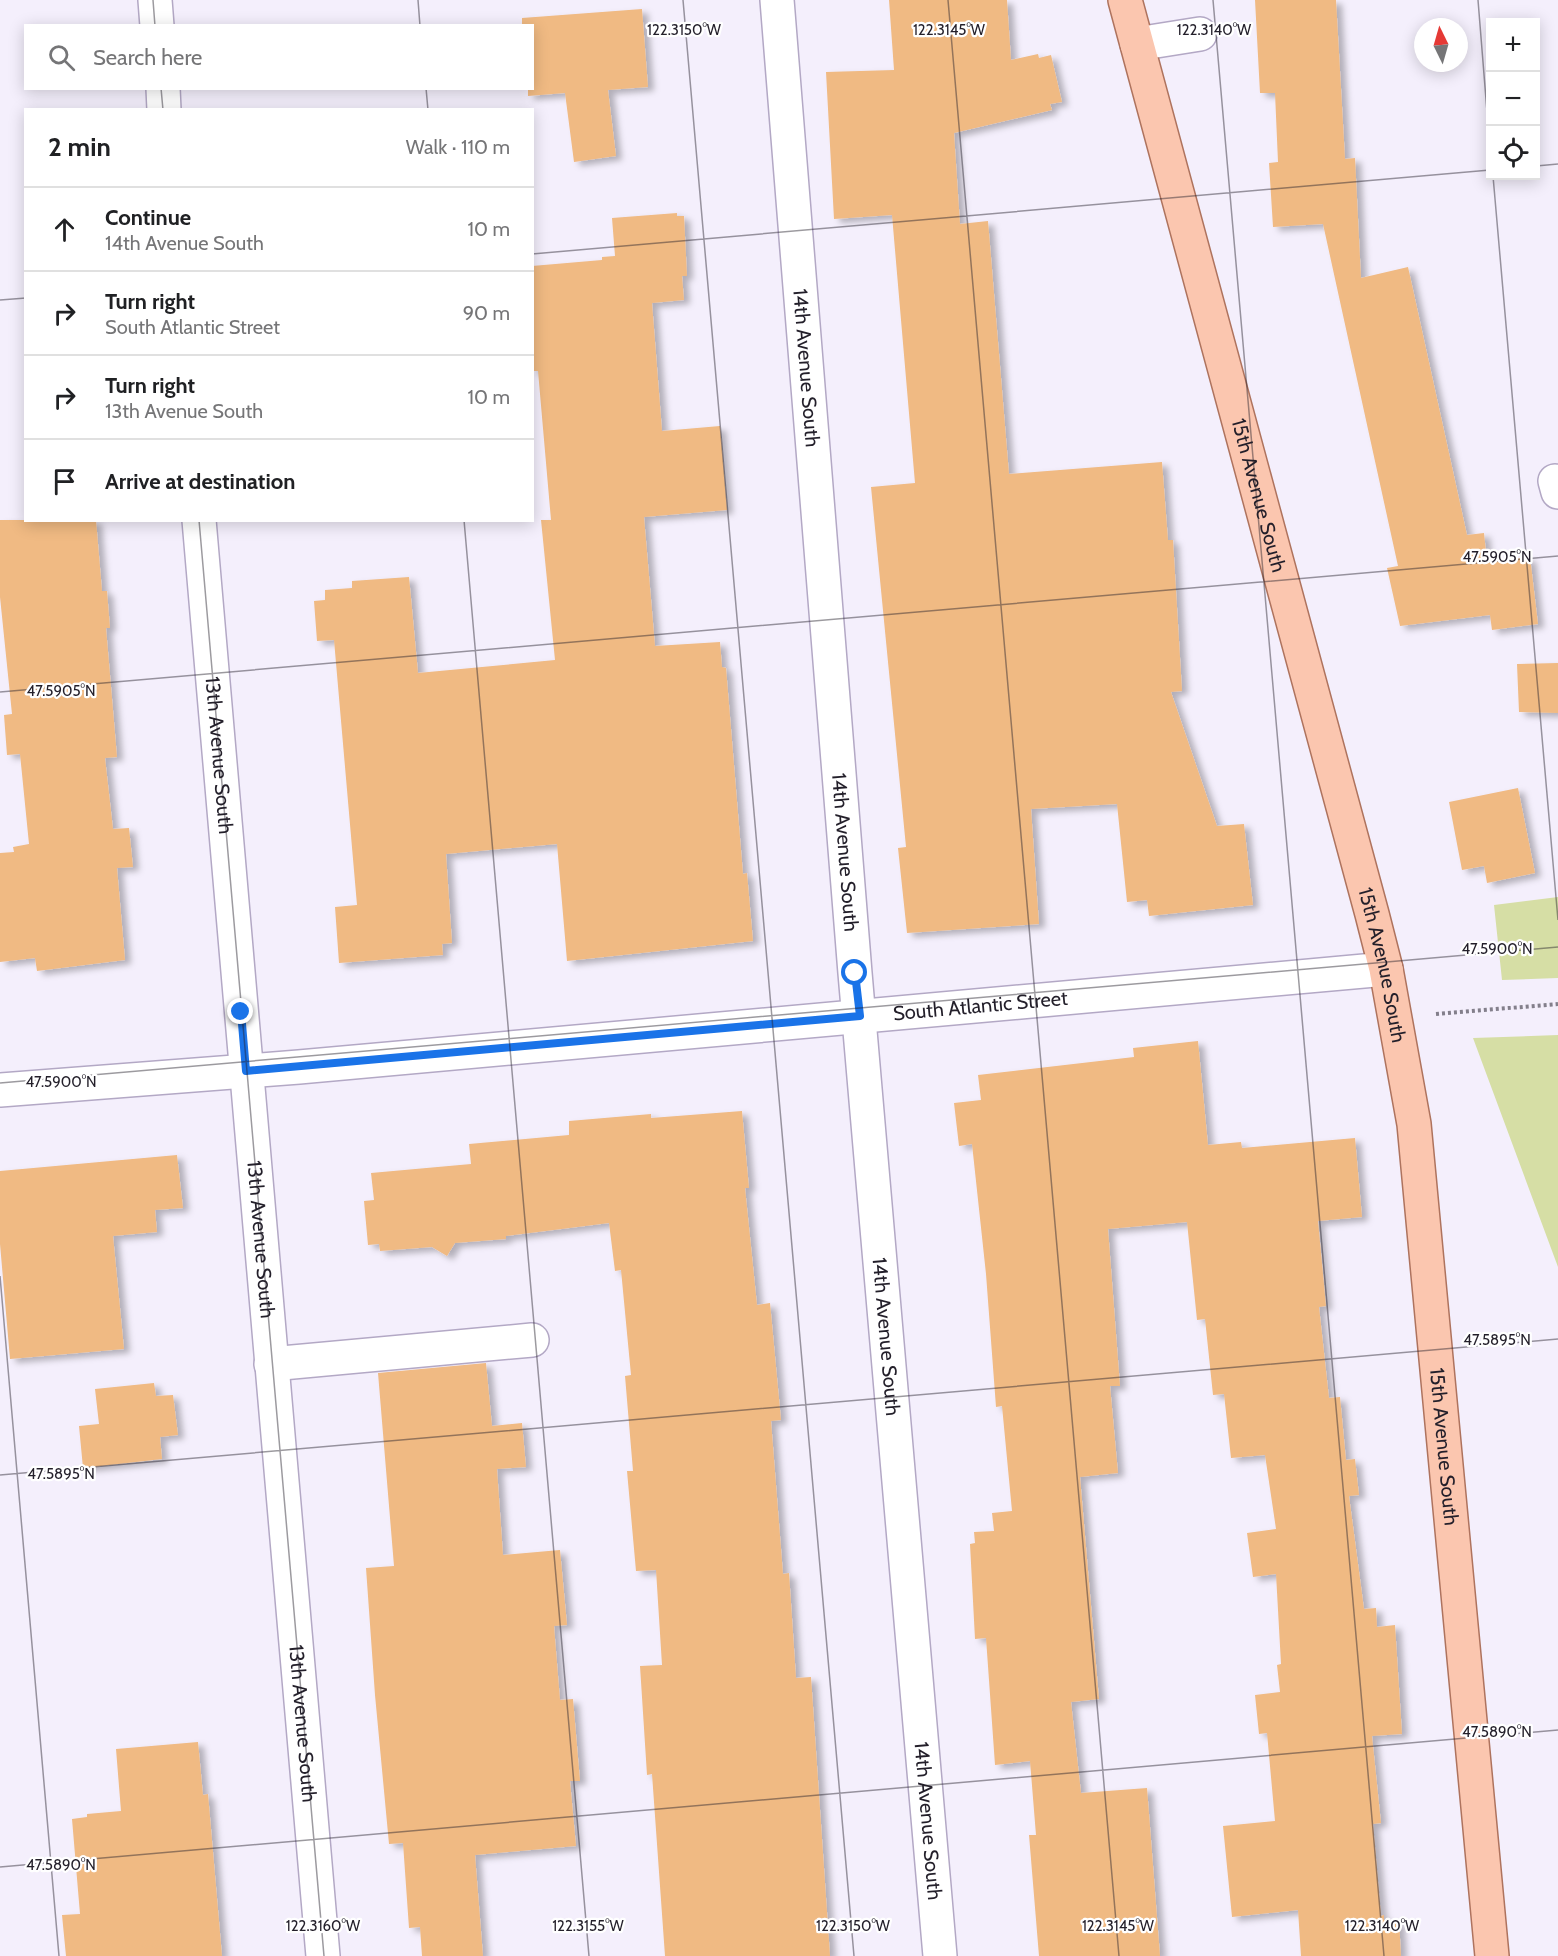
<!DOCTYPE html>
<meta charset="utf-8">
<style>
:root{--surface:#fff;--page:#f6f6f6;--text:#202124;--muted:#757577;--line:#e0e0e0}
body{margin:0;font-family:Cabin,sans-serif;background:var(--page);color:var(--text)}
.controls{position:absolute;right:18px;top:18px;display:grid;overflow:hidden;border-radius:0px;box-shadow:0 3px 15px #0003}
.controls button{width:54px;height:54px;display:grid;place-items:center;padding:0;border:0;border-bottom:2px solid var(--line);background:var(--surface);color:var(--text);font:30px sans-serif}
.compass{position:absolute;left:1414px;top:18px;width:54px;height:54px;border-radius:50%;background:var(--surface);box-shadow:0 3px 15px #0003;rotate:355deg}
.stop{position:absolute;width:18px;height:18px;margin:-14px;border:4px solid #1a73e8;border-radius:50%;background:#fff}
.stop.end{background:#1a73e8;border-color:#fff;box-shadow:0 2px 6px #0008}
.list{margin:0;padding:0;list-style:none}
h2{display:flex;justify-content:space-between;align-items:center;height:78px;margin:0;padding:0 24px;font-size:26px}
h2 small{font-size:20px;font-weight:400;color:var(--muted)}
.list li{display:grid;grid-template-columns:39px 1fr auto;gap:18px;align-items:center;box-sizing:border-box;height:84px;padding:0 24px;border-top:2px solid var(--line)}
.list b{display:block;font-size:22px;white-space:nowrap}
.list p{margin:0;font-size:20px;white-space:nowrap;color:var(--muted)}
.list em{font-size:20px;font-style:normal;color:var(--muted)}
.icon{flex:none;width:33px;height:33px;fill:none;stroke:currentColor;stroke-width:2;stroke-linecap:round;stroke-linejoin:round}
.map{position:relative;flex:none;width:1558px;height:1956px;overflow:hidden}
.search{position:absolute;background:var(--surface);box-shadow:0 3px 15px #0003;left:24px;top:24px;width:510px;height:66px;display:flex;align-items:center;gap:15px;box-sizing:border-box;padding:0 21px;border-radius:0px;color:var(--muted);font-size:22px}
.panel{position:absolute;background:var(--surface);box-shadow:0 3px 15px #0003;left:24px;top:108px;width:510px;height:414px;border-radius:0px}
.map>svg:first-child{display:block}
.green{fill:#d6dea5}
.building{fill:#f0ba83;filter:url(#shadow)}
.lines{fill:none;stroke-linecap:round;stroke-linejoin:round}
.minor-casing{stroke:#b3a8c5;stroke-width:36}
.major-casing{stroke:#ae735e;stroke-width:36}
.path{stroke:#837f8b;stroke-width:4;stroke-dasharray:3 3;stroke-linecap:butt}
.minor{stroke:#fff;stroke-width:33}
.major{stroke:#fbc6af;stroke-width:33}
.route{stroke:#1a73e8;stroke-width:8}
.ticks{fill:none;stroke:#231f2a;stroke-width:1.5;stroke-opacity:0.45}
.labels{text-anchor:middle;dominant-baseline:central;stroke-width:4.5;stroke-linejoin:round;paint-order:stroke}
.street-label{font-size:20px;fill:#231f2a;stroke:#fff}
.ticks-label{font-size:15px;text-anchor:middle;fill:#231f2a;stroke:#fff;stroke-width:4.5;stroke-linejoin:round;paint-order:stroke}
</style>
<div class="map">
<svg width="1558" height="1956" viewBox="0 0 1558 1956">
<defs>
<filter id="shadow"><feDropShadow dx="6" dy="4" stdDeviation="3" flood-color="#0004"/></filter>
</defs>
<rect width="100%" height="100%" fill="#f4effc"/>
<path class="green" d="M 1558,897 L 1558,978 L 1502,980 L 1494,905 Z
M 1558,1035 L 1558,1267 L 1473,1038 Z"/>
<path class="building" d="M 889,0 L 1007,0 L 1011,60 L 1038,54 L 1039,58 L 1051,55 L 1062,102 L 1050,104 L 1052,110 L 954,133 L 960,224 L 988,221 L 1009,474 L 1162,462 L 1168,540 L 1173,540 L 1182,691 L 1171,692 L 1217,826 L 1244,824 L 1253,905 L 1149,916 L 1147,900 L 1127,902 L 1117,804 L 1031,809 L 1039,924 L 907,933 L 898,848 L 906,847 L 871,487 L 915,483 L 892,215 L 834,219 L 826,72 L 894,70 Z
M 1255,0 L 1336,0 L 1345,159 L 1355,158 L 1361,278 L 1408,267 L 1467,535 L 1484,533 L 1487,562 L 1530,557 L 1538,624 L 1492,630 L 1490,615 L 1400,626 L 1387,568 L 1398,566 L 1323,224 L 1273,227 L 1269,163 L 1278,162 L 1275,93 L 1260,93 Z
M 642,9 L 648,87 L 608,90 L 616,156 L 574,162 L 565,93 L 528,96 L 528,88 L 532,88 L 532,26 L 522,26 L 522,18 Z
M 677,213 L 677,216 L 684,216 L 687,276 L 682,276 L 684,300 L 652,303 L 662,431 L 720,426 L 727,510 L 644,517 L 655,646 L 720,642 L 722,667 L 726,668 L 743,874 L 747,873 L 753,941 L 567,961 L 557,844 L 446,854 L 452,943 L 442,944 L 443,955 L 339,963 L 335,907 L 357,905 L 334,640 L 317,641 L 314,601 L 325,600 L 325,590 L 352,588 L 352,581 L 409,577 L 418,673 L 555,660 L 541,520 L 551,520 L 538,371 L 532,371 L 532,266 L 602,260 L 602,257 L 615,256 L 612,218 Z
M 0,520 L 96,520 L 102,591 L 107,591 L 110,628 L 106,628 L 117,757 L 105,758 L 113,829 L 129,828 L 133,867 L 117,868 L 125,960 L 37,971 L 35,958 L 0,962 L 0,853 L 14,852 L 13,847 L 29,844 L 20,754 L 7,755 L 4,715 L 12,714 L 0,597 Z
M 1558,663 L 1558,713 L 1519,712 L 1517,664 Z
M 1518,788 L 1535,873 L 1487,883 L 1484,866 L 1462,870 L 1449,802 Z
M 1198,1041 L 1208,1145 L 1241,1142 L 1242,1148 L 1355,1138 L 1362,1217 L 1318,1221 L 1326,1306 L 1319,1307 L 1329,1398 L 1340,1397 L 1346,1460 L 1355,1459 L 1359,1495 L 1349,1496 L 1364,1609 L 1376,1608 L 1377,1627 L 1395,1625 L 1402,1734 L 1372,1736 L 1381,1823 L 1373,1824 L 1381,1916 L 1384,1915 L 1384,1920 L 1399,1920 L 1401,1956 L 1301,1956 L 1298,1910 L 1232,1917 L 1223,1826 L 1275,1821 L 1267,1733 L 1259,1734 L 1255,1695 L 1280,1692 L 1277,1665 L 1281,1664 L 1276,1574 L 1253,1577 L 1247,1533 L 1276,1529 L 1265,1455 L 1231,1458 L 1224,1394 L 1213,1395 L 1205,1319 L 1197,1320 L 1187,1222 L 1108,1229 L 1120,1386 L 1110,1386 L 1118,1473 L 1080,1477 L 1099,1699 L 1071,1702 L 1081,1793 L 1147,1788 L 1160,1956 L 1039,1956 L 1029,1835 L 1036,1835 L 1030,1761 L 995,1765 L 986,1638 L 975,1639 L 970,1544 L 975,1543 L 974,1532 L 994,1531 L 992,1513 L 1012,1511 L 1002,1406 L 996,1407 L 986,1274 L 972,1144 L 959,1146 L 954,1103 L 981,1100 L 978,1075 L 1134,1057 L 1133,1048 Z
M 742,1111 L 749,1188 L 745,1188 L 757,1305 L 770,1303 L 781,1420 L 771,1421 L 783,1574 L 789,1573 L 796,1678 L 811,1677 L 830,1956 L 665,1956 L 652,1774 L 647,1775 L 640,1666 L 662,1665 L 656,1570 L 636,1571 L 627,1471 L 633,1471 L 625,1376 L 631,1375 L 621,1270 L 615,1271 L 609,1223 L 506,1236 L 506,1239 L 455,1243 L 447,1256 L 432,1247 L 380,1251 L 379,1244 L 368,1245 L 364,1201 L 374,1200 L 371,1173 L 471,1164 L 469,1144 L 569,1135 L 569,1121 L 651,1114 L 651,1118 Z
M 177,1155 L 183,1208 L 155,1210 L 157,1232 L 113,1236 L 124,1349 L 10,1359 L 0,1244 L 0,1171 Z
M 486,1363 L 492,1426 L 522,1423 L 526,1467 L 497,1469 L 503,1555 L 560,1550 L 567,1625 L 554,1626 L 560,1700 L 573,1699 L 580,1781 L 570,1781 L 576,1846 L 475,1855 L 483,1956 L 422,1956 L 420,1927 L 409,1928 L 403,1843 L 389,1844 L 375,1695 L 366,1568 L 394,1566 L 378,1373 Z
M 154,1383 L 156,1396 L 173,1395 L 178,1435 L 160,1437 L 162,1459 L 83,1468 L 79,1426 L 99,1424 L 95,1389 Z
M 198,1742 L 203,1795 L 208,1794 L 222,1956 L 66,1956 L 62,1915 L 80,1914 L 72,1819 L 87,1817 L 87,1814 L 121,1811 L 116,1749 Z"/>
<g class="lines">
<g class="minor-casing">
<g id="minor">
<path d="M 155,0 L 157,26"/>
<path id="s1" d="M 777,0 L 855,973 L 940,1956"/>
<path d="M 1137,44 L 1200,34"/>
<path d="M 163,88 L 164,110"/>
<path d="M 1555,481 L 1558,492"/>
<path id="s2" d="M 199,520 L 323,1956"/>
<path id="s3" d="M 0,1090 L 299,1067 L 1386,969"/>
<path d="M 271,1364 L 532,1340"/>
</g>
</g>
<g class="major-casing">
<g id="major">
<path id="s4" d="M 1125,0 L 1372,914 L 1386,969 L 1414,1124 L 1492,1956"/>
</g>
</g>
<path class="path" d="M 1436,1014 L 1558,1004"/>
<use href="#minor" class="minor"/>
<use href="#major" class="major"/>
</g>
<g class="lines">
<path class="route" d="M 241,1012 L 246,1071 L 860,1016 L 855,973"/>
</g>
<path class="ticks" d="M 153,0 L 155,26M 418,0 L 420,26M 683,0 L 854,1956M 948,0 L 1119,1956M 1213,0 L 1384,1956M 1478,0 L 1490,149M 161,88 L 163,110M 426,88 L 428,110M 1536,166 L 1558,164M 1493,176 L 1558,920M 532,254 L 1490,170M 0,300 L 26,298M 199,520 L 324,1956M 464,520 L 589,1956M 0,692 L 1558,556M 0,1083 L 1558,947M 0,1276 L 59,1956M 0,1475 L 1558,1339M 0,1867 L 1558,1730"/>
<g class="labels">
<g class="street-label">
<text stroke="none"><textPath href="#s1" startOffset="369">14th Avenue South</textPath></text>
<text stroke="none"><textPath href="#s4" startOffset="513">15th Avenue South</textPath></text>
<text stroke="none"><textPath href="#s2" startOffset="236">13th Avenue South</textPath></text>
<text stroke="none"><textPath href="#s1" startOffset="855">14th Avenue South</textPath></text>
<text stroke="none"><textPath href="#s4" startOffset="999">15th Avenue South</textPath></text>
<text stroke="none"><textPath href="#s3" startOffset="984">South Atlantic Street</textPath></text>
<text stroke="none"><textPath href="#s2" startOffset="722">13th Avenue South</textPath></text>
<text stroke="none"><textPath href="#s1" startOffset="1341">14th Avenue South</textPath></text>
<text stroke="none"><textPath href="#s4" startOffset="1485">15th Avenue South</textPath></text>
<text stroke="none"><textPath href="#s2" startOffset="1208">13th Avenue South</textPath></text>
<text stroke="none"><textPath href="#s1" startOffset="1827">14th Avenue South</textPath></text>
</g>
</g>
<g class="ticks-label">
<text x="684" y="35">122.3150°W</text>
<text x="949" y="35">122.3145°W</text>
<text x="1214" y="35">122.3140°W</text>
<text x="1497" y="562">47.5905°N</text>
<text x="61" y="696">47.5905°N</text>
<text x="1497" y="954">47.5900°N</text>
<text x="61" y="1087">47.5900°N</text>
<text x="1497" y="1345">47.5895°N</text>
<text x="61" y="1479">47.5895°N</text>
<text x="1497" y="1737">47.5890°N</text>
<text x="61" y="1870">47.5890°N</text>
<text x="323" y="1931">122.3160°W</text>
<text x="588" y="1931">122.3155°W</text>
<text x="853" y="1931">122.3150°W</text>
<text x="1118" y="1931">122.3145°W</text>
<text x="1382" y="1931">122.3140°W</text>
</g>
</svg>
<div class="controls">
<button>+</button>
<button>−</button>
<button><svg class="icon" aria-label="locate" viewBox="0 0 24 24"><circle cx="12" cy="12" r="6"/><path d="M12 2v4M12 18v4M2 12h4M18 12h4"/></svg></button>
</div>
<svg class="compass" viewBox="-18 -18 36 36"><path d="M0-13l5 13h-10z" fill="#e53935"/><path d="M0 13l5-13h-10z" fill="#757577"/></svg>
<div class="stop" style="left:855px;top:973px"></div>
<div class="stop end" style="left:241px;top:1012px"></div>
<div class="search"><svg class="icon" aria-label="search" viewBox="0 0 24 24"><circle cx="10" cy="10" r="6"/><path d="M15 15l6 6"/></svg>Search here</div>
<section class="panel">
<h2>2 min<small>Walk · 110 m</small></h2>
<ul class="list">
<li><svg class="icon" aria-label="ahead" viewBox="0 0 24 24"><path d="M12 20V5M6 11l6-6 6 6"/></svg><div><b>Continue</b><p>14th Avenue South</p></div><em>10 m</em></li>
<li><svg class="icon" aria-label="right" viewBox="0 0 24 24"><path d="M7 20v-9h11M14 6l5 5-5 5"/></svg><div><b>Turn right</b><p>South Atlantic Street</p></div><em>90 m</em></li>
<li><svg class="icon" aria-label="right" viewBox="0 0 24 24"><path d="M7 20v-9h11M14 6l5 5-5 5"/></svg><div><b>Turn right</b><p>13th Avenue South</p></div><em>10 m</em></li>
<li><svg class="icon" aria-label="arrive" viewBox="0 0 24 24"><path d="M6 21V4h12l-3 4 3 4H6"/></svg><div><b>Arrive at destination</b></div></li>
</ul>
</section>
</div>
